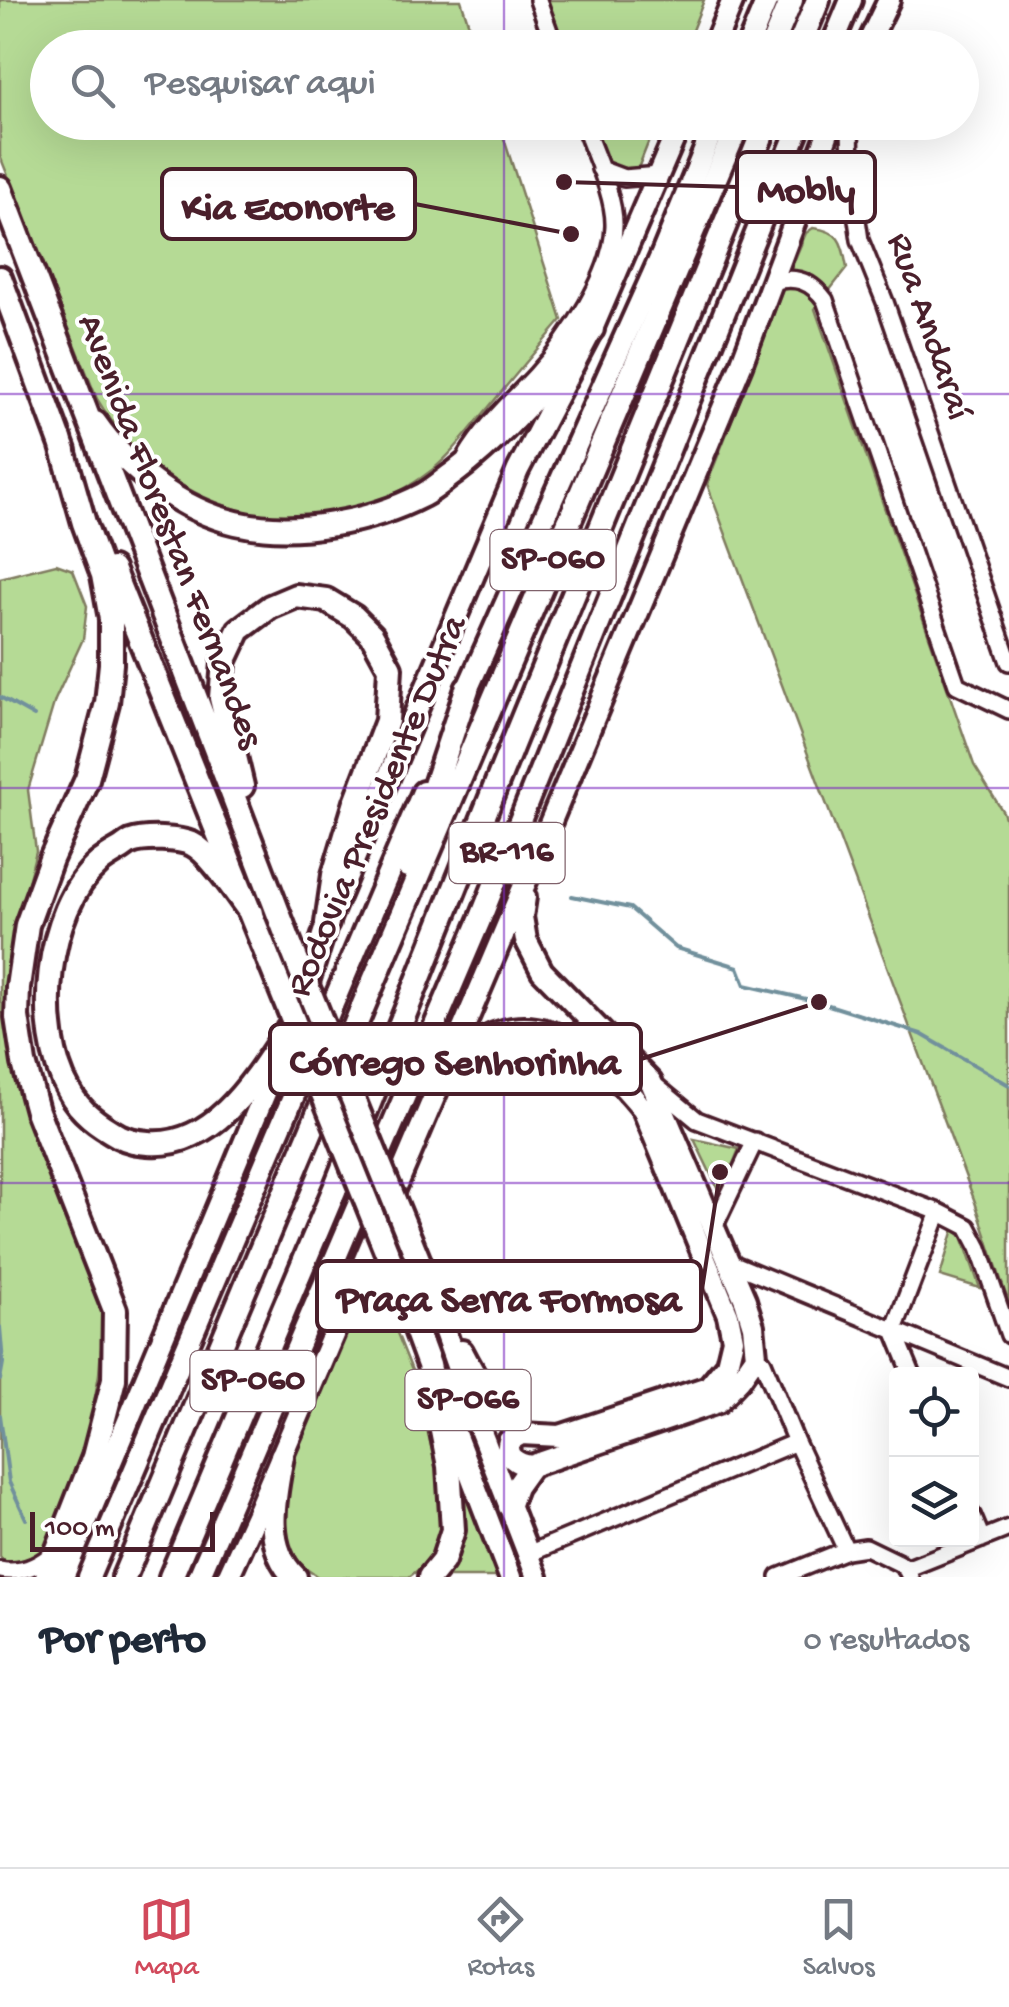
<!DOCTYPE html>
<html lang="pt">
<meta charset="utf-8">
<style>
:root{--surface:#fff;--page:#f6f6f7;--text:#1f2937;--muted:#747a83;--line:#e0e1e3;--accent:#d1495b}
body{margin:0;font-family:"Gochi Hand",sans-serif;background:var(--page);color:var(--text)}
.controls{position:absolute;right:30px;bottom:30px;display:grid;overflow:hidden;border-radius:10px;box-shadow:0 10px 40px #0002}
.controls button{width:90px;height:90px;display:grid;place-items:center;padding:0;border:0;border-bottom:2px solid var(--line);background:var(--surface);color:var(--text);font:50px sans-serif}
.scale{position:absolute;left:30px;bottom:25px;width:185px;box-sizing:border-box;padding-left:10px;border:5px solid #4a1f2b;border-top:0;font-size:28px;line-height:35px;white-space:nowrap;color:#4a1f2b;-webkit-text-stroke:8px #fff;paint-order:stroke}
.list{margin:0;padding:0;list-style:none}
h2{display:flex;justify-content:space-between;align-items:center;height:130px;margin:0;padding:0 40px;font-size:42px}
h2 small{font-size:32px;font-weight:400;color:var(--muted)}
.icon{flex:none;width:55px;height:55px;fill:none;stroke:currentColor;stroke-width:2;stroke-linecap:round;stroke-linejoin:round}
.map{position:relative;flex:none;width:1009px;height:1577px;overflow:hidden}
.search{position:absolute;background:var(--surface);box-shadow:0 10px 40px #0002;left:30px;right:30px;top:30px;height:110px;display:flex;align-items:center;gap:25px;box-sizing:border-box;padding:0 35px;border-radius:55px;color:var(--muted);font-size:38px}
.sheet{height:290px;background:var(--surface)}
nav{display:flex;justify-content:space-around;align-items:center;box-sizing:border-box;height:140px;border-top:2px solid var(--line);background:var(--surface);font-size:28px;color:var(--muted)}
nav a{display:grid;justify-items:center;gap:5px}
nav .on{color:var(--accent)}
.map>svg:first-child{display:block}
.green{fill:#b5da95;stroke:#807c60;stroke-width:2.5}
.lines{fill:none;stroke-linecap:round;stroke-linejoin:round}
.stream{stroke:#71909c;stroke-width:4}
.minor-casing{stroke:#4a1f2b;stroke-width:22}
.major-casing{stroke:#4a1f2b;stroke-width:28}
.highway-casing{stroke:#4a1f2b;stroke-width:30}
.minor{stroke:#fff;stroke-width:15}
.major{stroke:#fff;stroke-width:20}
.highway{stroke:#fff;stroke-width:22}
.highway-bridge-casing{stroke:#4a1f2b;stroke-width:30;stroke-linecap:butt}
.highway-bridge{stroke:#fff;stroke-width:22}
.grid{fill:none;stroke:#7b2cbf;stroke-width:2.5;stroke-opacity:0.55}
.labels{text-anchor:middle;dominant-baseline:central;stroke-width:8;stroke-linejoin:round;paint-order:stroke}
.shield{fill:#fff;stroke:#80626b;stroke-width:2.5}
.shield-label{font-size:35px;font-weight:bold;fill:#4a1f2b}
.street-label{font-size:38px;fill:#4a1f2b;stroke:#fff}
.leader{fill:none;stroke:#4a1f2b;stroke-width:4}
.callout-dot{fill:#4a1f2b;stroke:#fff;stroke-width:4}
.callout{fill:#fff;stroke:#4a1f2b;stroke-width:4}
.callout-label{font-size:40px;text-anchor:middle;font-weight:bold;fill:#4a1f2b}
</style>
<div class="map">
<svg width="1009" height="1577" viewBox="0 0 1009 1577">
<rect width="100%" height="100%" fill="#fff"/>
<filter id="ink" filterUnits="userSpaceOnUse"><feTurbulence type="fractalNoise" baseFrequency=".01" numOctaves="2"/><feDisplacementMap in="SourceGraphic" scale="20" xChannelSelector="R" yChannelSelector="G"/><feConvolveMatrix kernelMatrix="1 2 1 2 8 2 1 2 1" color-interpolation-filters="sRGB"/></filter>
<g filter="url(#ink)">
<path class="green" d="M 0,0 L 461,0 L 476,47 L 48,48 L 48,122 L 499,123 L 562,320 C 535,351 509,383 483,414 C 467,433 452,454 432,470 C 319,558 168,518 97,399 L 0,156 Z
M 545,0 L 704,0 L 685,48 L 562,47 Z
M 589,123 L 656,123 L 637,171 L 609,168 L 600,152 Z
M 813,228 C 842,231 842,244 847,268 L 815,309 L 974,765 L 1003,812 L 1009,829 L 1009,1304 L 975,1202 L 707,484 L 797,254 L 806,233 Z
M 56,564 L 73,570 L 87,606 L 83,639 L 55,700 L 28,790 L 36,851 L 17,926 L 10,1013 L 104,1313 L 99,1374 L 89,1431 L 45,1553 L 34,1559 L 7,1563 L 0,1557 L 0,578 Z
M 694,1139 L 739,1149 L 721,1195 Z
M 954,1229 L 962,1236 L 980,1288 L 940,1276 Z
M 371,1268 L 415,1378 L 444,1501 L 440,1538 L 428,1562 L 409,1577 L 318,1577 L 302,1566 L 287,1544 L 283,1517 L 289,1464 Z
M 460,1477 L 499,1577 L 444,1577 L 455,1552 L 465,1516 Z"/>
<g class="lines">
<path class="stream" d="M 0,697 L 34,716
M 572,896 L 630,908 L 676,948 L 738,967 L 745,985 L 819,1002 L 921,1034 L 1009,1085
M 0,1327 L 3,1363 L 0,1380
M 0,1415 L 9,1482 L 26,1519"/>
<g class="minor-casing">
<path id="minor" d="M 538,0 L 555,48
M 850,122 L 851,179 L 860,240 L 885,302 L 1009,662
M 600,169 L 624,178 L 658,175
M 773,282 C 795,275 811,281 825,300 L 957,685 L 1009,710
M 466,457 C 485,425 511,402 536,375 C 568,340 613,274 614,226 C 615,195 593,152 583,122
M 656,1086 L 697,1120 L 939,1212 L 968,1227 L 979,1248 L 1009,1335
M 715,1225 L 755,1141
M 729,1262 L 1009,1378
M 763,1362 L 796,1442 L 846,1550
M 912,1374 L 894,1330 L 939,1212
M 972,1515 L 982,1539
M 528,1554 L 796,1442
M 906,1569 L 1009,1528
M 0,1570 C 20,1574 39,1566 54,1552
M 779,1577 L 846,1550 L 866,1547 L 899,1563 L 906,1569 L 910,1577"/>
</g>
<g class="major-casing">
<path id="major" d="M 713,48 L 733,0
M 747,48 L 767,0
M 831,48 L 851,0
M 866,48 L 889,0
M 462,701 L 662,254 L 716,122
M 448,1066 C 460,1057 473,1045 486,1038 C 550,1004 606,1064 643,1109 L 728,1315 L 733,1339 L 727,1364 L 708,1387 L 560,1436 L 521,1434
M 431,1292 L 471,1406 L 537,1577
M 462,1351 C 478,1382 496,1411 521,1434
M 444,1405 L 510,1577
M 521,1434 L 509,1441 C 504,1457 517,1464 531,1466
M 509,1507 L 516,1487 L 531,1466 L 718,1402 L 740,1379 L 756,1356 L 753,1326 L 745,1300 L 651,1082 L 542,971 L 526,940 L 522,917 L 525,897
M 63,1577 L 297,1016 L 327,923 L 518,470 L 592,329 L 681,122
M 89,1577 L 423,792
M 199,1577 L 480,920 L 801,122
M 228,1577 L 258,1511 L 529,874 L 741,365 L 832,122"/>
</g>
<g class="highway-casing">
<path id="highway" d="M 771,48 L 791,0
M 798,48 L 818,0
M 0,188 L 292,949
M 0,278 L 64,451
M 95,423 C 127,469 181,510 236,523 C 294,537 371,522 423,495 C 434,489 444,480 454,473 C 508,432 549,381 592,329
M 112,569 L 269,960
M 242,786 L 221,698 L 224,662 L 239,630 L 270,607 L 296,596 L 326,600 L 354,617 L 372,635 L 390,668 L 387,721 L 356,802 L 334,875 L 327,923
M 408,866 L 467,689
M 251,913 C 237,895 211,853 192,844 C 178,838 145,837 131,842 C 127,844 123,848 119,850 C 112,854 105,858 99,863 C 45,909 34,1031 69,1091 C 80,1112 99,1125 119,1136 C 129,1141 137,1142 148,1143 C 220,1149 262,1067 297,1016
M 420,1264 L 431,1292
M 396,1275 L 429,1365 L 449,1466 L 453,1530 L 443,1561 L 430,1577
M 282,1456 C 275,1495 262,1546 295,1577
M 47,1577 L 94,1457 L 114,1379 L 115,1310 L 37,1111 L 24,1063 L 17,1017 L 18,987 L 27,925 L 51,859 L 87,779 L 107,703 L 111,664 L 111,619 L 103,575 L 84,523 L 60,439
M 124,1577 L 367,997 L 739,122
M 171,1577 L 336,1186 L 512,745 L 767,122"/>
</g>
<use href="#minor" class="minor"/>
<use href="#major" class="major"/>
<use href="#highway" class="highway"/>
<g class="highway-bridge-casing">
<path id="highway-bridge" d="M 292,949 L 420,1264
M 269,960 L 396,1275"/>
</g>
<use href="#highway-bridge" class="highway-bridge"/>
</g>
</g>
<path class="grid" d="M 504,0 L 504,48M 504,122 L 504,1577M 0,394 L 1009,394M 0,788 L 1009,788M 0,1183 L 1009,1183"/>
<g class="labels">
<g class="shield">
<rect x="490.5" y="530" width="125" height="60" rx="8"/>
<rect x="449.5" y="823" width="115" height="60" rx="8"/>
<rect x="190.5" y="1351" width="125" height="60" rx="8"/>
<rect x="405.5" y="1370" width="125" height="60" rx="8"/>
</g>
<g class="shield-label">
<text x="553" y="560">SP-060</text>
<text x="507" y="853">BR-116</text>
<text x="253" y="1381">SP-060</text>
<text x="468" y="1400">SP-066</text>
</g>
<g class="street-label">
<text transform="translate(927 327) rotate(71)">Rua Andaraí</text>
<text transform="translate(168 532) rotate(69)">Avenida Florestan Fernandes</text>
<text transform="translate(379 807) rotate(-67)">Rodovia Presidente Dutra</text>
</g>
</g>
<path class="leader" d="M564 182L737 187M571 234L415 204M819 1002L641 1059M720 1172L701 1296"/>
<g class="callout-dot">
<circle cx="564" cy="182" r="10"/>
<circle cx="571" cy="234" r="10"/>
<circle cx="819" cy="1002" r="10"/>
<circle cx="720" cy="1172" r="10"/>
</g>
<g class="callout">
<rect x="737" y="152" width="138" height="70" rx="10"/>
<rect x="162" y="169" width="253" height="70" rx="10"/>
<rect x="270" y="1024" width="371" height="70" rx="10"/>
<rect x="317" y="1261" width="384" height="70" rx="10"/>
</g>
<g class="callout-label">
<text x="806" y="201">Mobly</text>
<text x="288" y="218">Kia Econorte</text>
<text x="455" y="1073">Córrego Senhorinha</text>
<text x="509" y="1310">Praça Serra Formosa</text>
</g>
</svg>
<div class="controls">
<button><svg class="icon" aria-label="locate" viewBox="0 0 24 24"><circle cx="12" cy="12" r="6"/><path d="M12 2v4M12 18v4M2 12h4M18 12h4"/></svg></button>
<button><svg class="icon" aria-label="layers" viewBox="0 0 24 24"><path d="M12 4l9 5-9 5-9-5zM3 14l9 5 9-5"/></svg></button>
</div>
<div class="scale">100 m</div>
<div class="search"><svg class="icon" aria-label="search" viewBox="0 0 24 24"><circle cx="10" cy="10" r="6"/><path d="M15 15l6 6"/></svg>Pesquisar aqui</div>
</div>
<section class="sheet">
<h2>Por perto<small>0 resultados</small></h2>
<ul class="list">
</ul>
</section>
<nav>
<a class="on"><svg class="icon" aria-label="map" viewBox="0 0 24 24"><path d="M3 6l6-2 6 2 6-2v14l-6 2-6-2-6 2zM9 4v14M15 6v14"/></svg>Mapa</a>
<a><svg class="icon" aria-label="directions" viewBox="0 0 24 24"><path d="M12 3l9 9-9 9-9-9zM9 14v-3h6M13 9l2 2-2 2"/></svg>Rotas</a>
<a><svg class="icon" aria-label="saved" viewBox="0 0 24 24"><path d="M7 4h10v16l-5-4-5 4z"/></svg>Salvos</a>
</nav>
